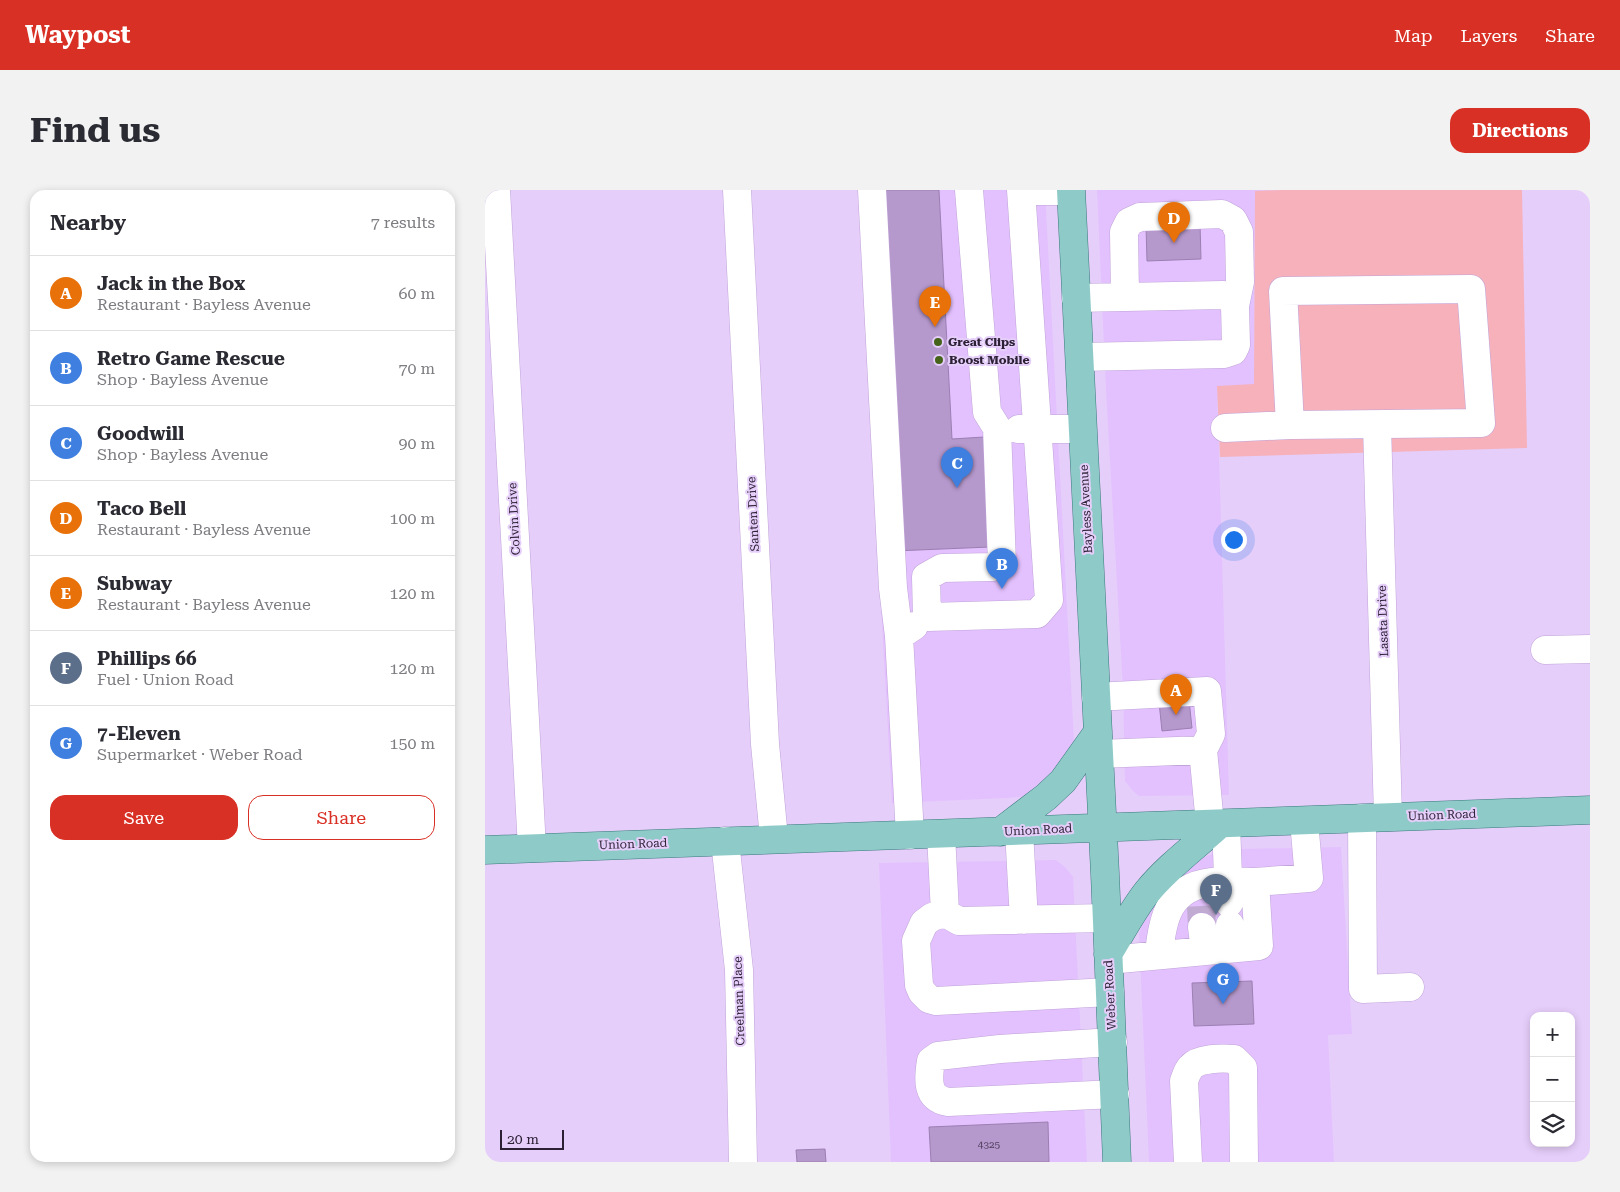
<!DOCTYPE html>
<meta charset="utf-8">
<style>
:root{--surface:#fff;--page:#f2f2f3;--text:#2b2b33;--muted:#7c7c81;--line:#e1e1e2;--accent:#d93025}
body{margin:0;font-family:"Roboto Serif",serif;background:var(--page);color:var(--text)}
.controls{position:absolute;right:15px;bottom:15px;display:grid;overflow:hidden;border-radius:10px;box-shadow:0 2px 8px #0003}
.controls button{width:45px;height:45px;display:grid;place-items:center;padding:0;border:0;border-bottom:1px solid var(--line);background:var(--surface);color:var(--text);font:25px sans-serif}
.scale{position:absolute;left:15px;bottom:12px;width:64px;box-sizing:border-box;padding-left:5px;border:2px solid #2c2035;border-top:0;font-size:14px;line-height:18px;white-space:nowrap;color:#2c2035;-webkit-text-stroke:4px #e6cefa;paint-order:stroke}
.you{position:absolute;left:748px;top:349px;width:18px;height:18px;margin:-12px;border:4px solid #fff;border-radius:50%;background:#1a73e8;box-shadow:0 0 0 8px #1a73e833}
.badge{display:grid;place-items:center;width:32px;height:32px;border-radius:50%;background:var(--accent);color:#fff;font-size:16px;font-weight:700}
.pin{position:absolute;translate:-50% -41px;filter:drop-shadow(0 1px 2px #0008)}
.pin::after{content:'';position:absolute;top:26px;width:18px;height:15px;background:inherit;clip-path:polygon(0 0,100% 0,50% 100%)}
.list{margin:0;padding:0;list-style:none}
h2{display:flex;justify-content:space-between;align-items:center;height:65px;margin:0;padding:0 20px;font-size:21px}
h2 small{font-size:16px;font-weight:400;color:var(--muted)}
.list li{display:grid;grid-template-columns:32px 1fr auto;gap:15px;align-items:center;box-sizing:border-box;height:75px;padding:0 20px;border-top:1px solid var(--line)}
.list b{display:block;font-size:19px;white-space:nowrap}
.list p{margin:0;font-size:16px;white-space:nowrap;color:var(--muted)}
.list em{font-size:16px;font-style:normal;color:var(--muted)}
.actions{display:flex;gap:10px;padding:15px 20px}
.actions a{flex:1;padding:11px 0;border:1px solid var(--accent);border-radius:15px;text-align:center;font-size:18px;color:var(--accent)}
.actions .main{background:var(--accent);color:#fff}
.icon{flex:none;width:28px;height:28px;fill:none;stroke:currentColor;stroke-width:2;stroke-linecap:round;stroke-linejoin:round}
.map{position:relative;flex:none;width:1105px;height:972px;overflow:hidden;border-radius:15px}
header{display:flex;align-items:center;gap:30px;box-sizing:border-box;height:70px;padding:0 25px;background:var(--accent);color:#fff}
header strong{font-size:24px}
nav{display:flex;gap:28px;margin-inline-start:auto;font-size:18px}
.intro{display:flex;align-items:center;justify-content:space-between;box-sizing:border-box;height:120px;padding:0 30px}
h1{margin:0;font-size:35px}
.button{padding:12px 22px;border-radius:15px;background:var(--accent);color:#fff;font-size:18px;font-weight:700}
main{display:flex;gap:30px;padding:0 30px}
aside{flex:1;background:var(--surface);border-radius:15px;box-shadow:0 2px 8px #0003}
.map>svg:first-child{display:block}
.built{fill:#e3c1fe}
.green{fill:#f6b1ba}
.building{fill:#b598cc;stroke:#9c7fb2}
.lines{fill:none;stroke-linecap:round;stroke-linejoin:round}
.minor-tunnel{stroke:#c1abd3;stroke-width:28;stroke-dasharray:28 14;stroke-linecap:butt}
.minor-casing{stroke:#c0a3d8;stroke-width:29}
.major-casing{stroke:#3a797c;stroke-width:29}
.minor{stroke:#fff;stroke-width:28}
.major{stroke:#8ecbc8;stroke-width:28}
.poi-dot{fill:#456419;stroke:#e6cefa;stroke-width:2}
.labels{text-anchor:middle;dominant-baseline:central;stroke-width:4;stroke-linejoin:round;paint-order:stroke}
.number-label{font-size:10px;fill:#4e3e5b}
.poi-label{font-size:12px;font-weight:bold;fill:#2c2035;stroke:#e6cefa;text-anchor:start}
.street-label{font-size:12px;fill:#2c2035;stroke:#e6cefa}
</style>
<header>
<strong>Waypost</strong>
<nav><a>Map</a><a>Layers</a><a>Share</a></nav>
</header>
<div class="intro"><h1>Find us</h1><a class="button">Directions</a></div>
<main>
<aside>
<h2>Nearby<small>7 results</small></h2>
<ul class="list">
<li><span class="badge" style="background:#e8710a">A</span><div><b>Jack in the Box</b><p>Restaurant · Bayless Avenue</p></div><em>60 m</em></li>
<li><span class="badge" style="background:#3f7fe0">B</span><div><b>Retro Game Rescue</b><p>Shop · Bayless Avenue</p></div><em>70 m</em></li>
<li><span class="badge" style="background:#3f7fe0">C</span><div><b>Goodwill</b><p>Shop · Bayless Avenue</p></div><em>90 m</em></li>
<li><span class="badge" style="background:#e8710a">D</span><div><b>Taco Bell</b><p>Restaurant · Bayless Avenue</p></div><em>100 m</em></li>
<li><span class="badge" style="background:#e8710a">E</span><div><b>Subway</b><p>Restaurant · Bayless Avenue</p></div><em>120 m</em></li>
<li><span class="badge" style="background:#5c6f8a">F</span><div><b>Phillips 66</b><p>Fuel · Union Road</p></div><em>120 m</em></li>
<li><span class="badge" style="background:#3f7fe0">G</span><div><b>7-Eleven</b><p>Supermarket · Weber Road</p></div><em>150 m</em></li>
</ul>
<div class="actions"><a class="main">Save</a><a>Share</a></div>
</aside>
<div class="map">
<svg width="1105" height="972" viewBox="0 0 1105 972">
<rect width="100%" height="100%" fill="#e6cefa"/>
<path class="built" d="M 373,0 L 560,0 L 589,551 L 583,573 L 543,606 L 523,608 L 407,613 Z
M 612,0 L 797,0 L 770,1 L 769,195 L 732,196 L 744,605 L 654,606 L 648,601 L 640,591 L 638,499 L 621,200 Z
M 856,657 L 867,844 L 843,845 L 849,972 L 664,972 L 654,744 L 661,723 L 677,695 L 714,669 L 730,663 L 755,659 Z
M 571,670 L 580,677 L 588,687 L 602,972 L 406,972 L 394,673 Z"/>
<path class="green" d="M 797,0 L 1037,0 L 1042,258 L 735,267 L 732,196 L 769,194 L 770,1 Z"/>
<path class="building" d="M 398,0 L 454,0 L 467,249 L 499,247 L 505,357 L 409,361 Z
M 715,34 L 716,69 L 662,71 L 661,36 Z
M 704,510 L 707,538 L 677,541 L 674,512 Z
M 767,791 L 769,834 L 709,836 L 707,793 Z
M 563,932 L 564,972 L 446,972 L 444,937 Z
M 340,959 L 341,972 L 312,972 L 311,960 Z"/>
<g class="lines">
<path class="minor-tunnel" d="M 716,716 L 717,737"/>
<g class="minor-casing">
<path id="minor" d="M 11,0 L 47,658
M 252,0 L 280,554 L 289,648
M 387,0 L 408,398 L 414,446
M 484,0 L 502,222 L 512,238 L 517,374 L 508,377 L 457,378 L 441,387 L 442,427 L 552,424 L 564,410 L 536,0
M 536,1 L 586,1
M 986,99 L 996,233 L 805,235 L 798,101 Z
M 640,107 L 639,42 L 644,32 L 655,27 L 737,24 L 748,30 L 754,42 L 755,92 L 750,116
M 591,108 L 738,105 L 746,109 L 750,116 L 751,155 L 748,161 L 739,164 L 595,167
M 892,235 L 903,627
M 740,238 L 805,235
M 534,239 L 597,239
M 1060,460 L 1105,459
M 611,507 L 722,501 L 726,544 L 718,560
M 614,564 L 718,560 L 725,634
M 877,628 L 878,799 L 925,797
M 741,634 L 744,713
M 534,641 L 539,730
M 456,644 L 460,723 L 447,727 L 439,733 L 431,751 L 434,795 L 437,802 L 444,809 L 451,811 L 625,802
M 425,645 L 414,446 L 429,436
M 240,651 L 254,780 L 258,972
M 460,723 L 474,731 L 622,728
M 745,735 L 747,758
M 717,737 L 720,761
M 674,765 C 677,728 684,697 727,692 C 741,690 756,692 770,692
M 624,770 L 774,756 L 770,692 L 824,688 L 819,631
M 628,852 L 515,859 L 453,866 L 446,871 C 443,889 441,908 463,912 L 630,904
M 703,972 L 699,891 C 701,886 702,881 706,877 C 714,868 737,868 749,869 L 758,878 L 759,972"/>
</g>
<g class="major-casing">
<path id="major" d="M 586,0 L 620,684 L 632,972
M 515,642 L 561,607 L 578,591 L 613,542
M 0,660 L 1105,620
M 623,764 C 636,743 647,721 662,702 C 683,676 711,656 735,634"/>
</g>
<use href="#minor" class="minor"/>
<use href="#major" class="major"/>
</g>
<g class="poi-dot">
<circle cx="453" cy="152" r="5"/>
<circle cx="454" cy="170" r="5"/>
</g>
<g class="labels">
<g class="number-label">
<text x="504" y="954">4325</text>
</g>
<g class="poi-label">
<text x="463" y="152">Great Clips</text>
<text x="464" y="170">Boost Mobile</text>
</g>
<g class="street-label">
<text transform="translate(601 319) rotate(-93)">Bayless Avenue</text>
<text transform="translate(268 324) rotate(-93)">Santen Drive</text>
<text transform="translate(29 329) rotate(-93)">Colvin Drive</text>
<text transform="translate(898 431) rotate(-92)">Lasata Drive</text>
<text transform="translate(957 625) rotate(-2)">Union Road</text>
<text transform="translate(553 640) rotate(-3)">Union Road</text>
<text transform="translate(148 654) rotate(-2)">Union Road</text>
<text transform="translate(625 805) rotate(-93)">Weber Road</text>
<text transform="translate(254 811) rotate(-92)">Creelman Place</text>
</g>
</g>
</svg>
<div class="controls">
<button>+</button>
<button>−</button>
<button><svg class="icon" aria-label="layers" viewBox="0 0 24 24"><path d="M12 4l9 5-9 5-9-5zM3 14l9 5 9-5"/></svg></button>
</div>
<div class="scale">20 m</div>
<div class="you"></div>
<div class="pin badge" style="left:691px;top:525px;background:#e8710a">A</div>
<div class="pin badge" style="left:517px;top:399px;background:#3f7fe0">B</div>
<div class="pin badge" style="left:472px;top:298px;background:#3f7fe0">C</div>
<div class="pin badge" style="left:689px;top:53px;background:#e8710a">D</div>
<div class="pin badge" style="left:450px;top:137px;background:#e8710a">E</div>
<div class="pin badge" style="left:731px;top:725px;background:#5c6f8a">F</div>
<div class="pin badge" style="left:738px;top:814px;background:#3f7fe0">G</div>
</div>
</main>
